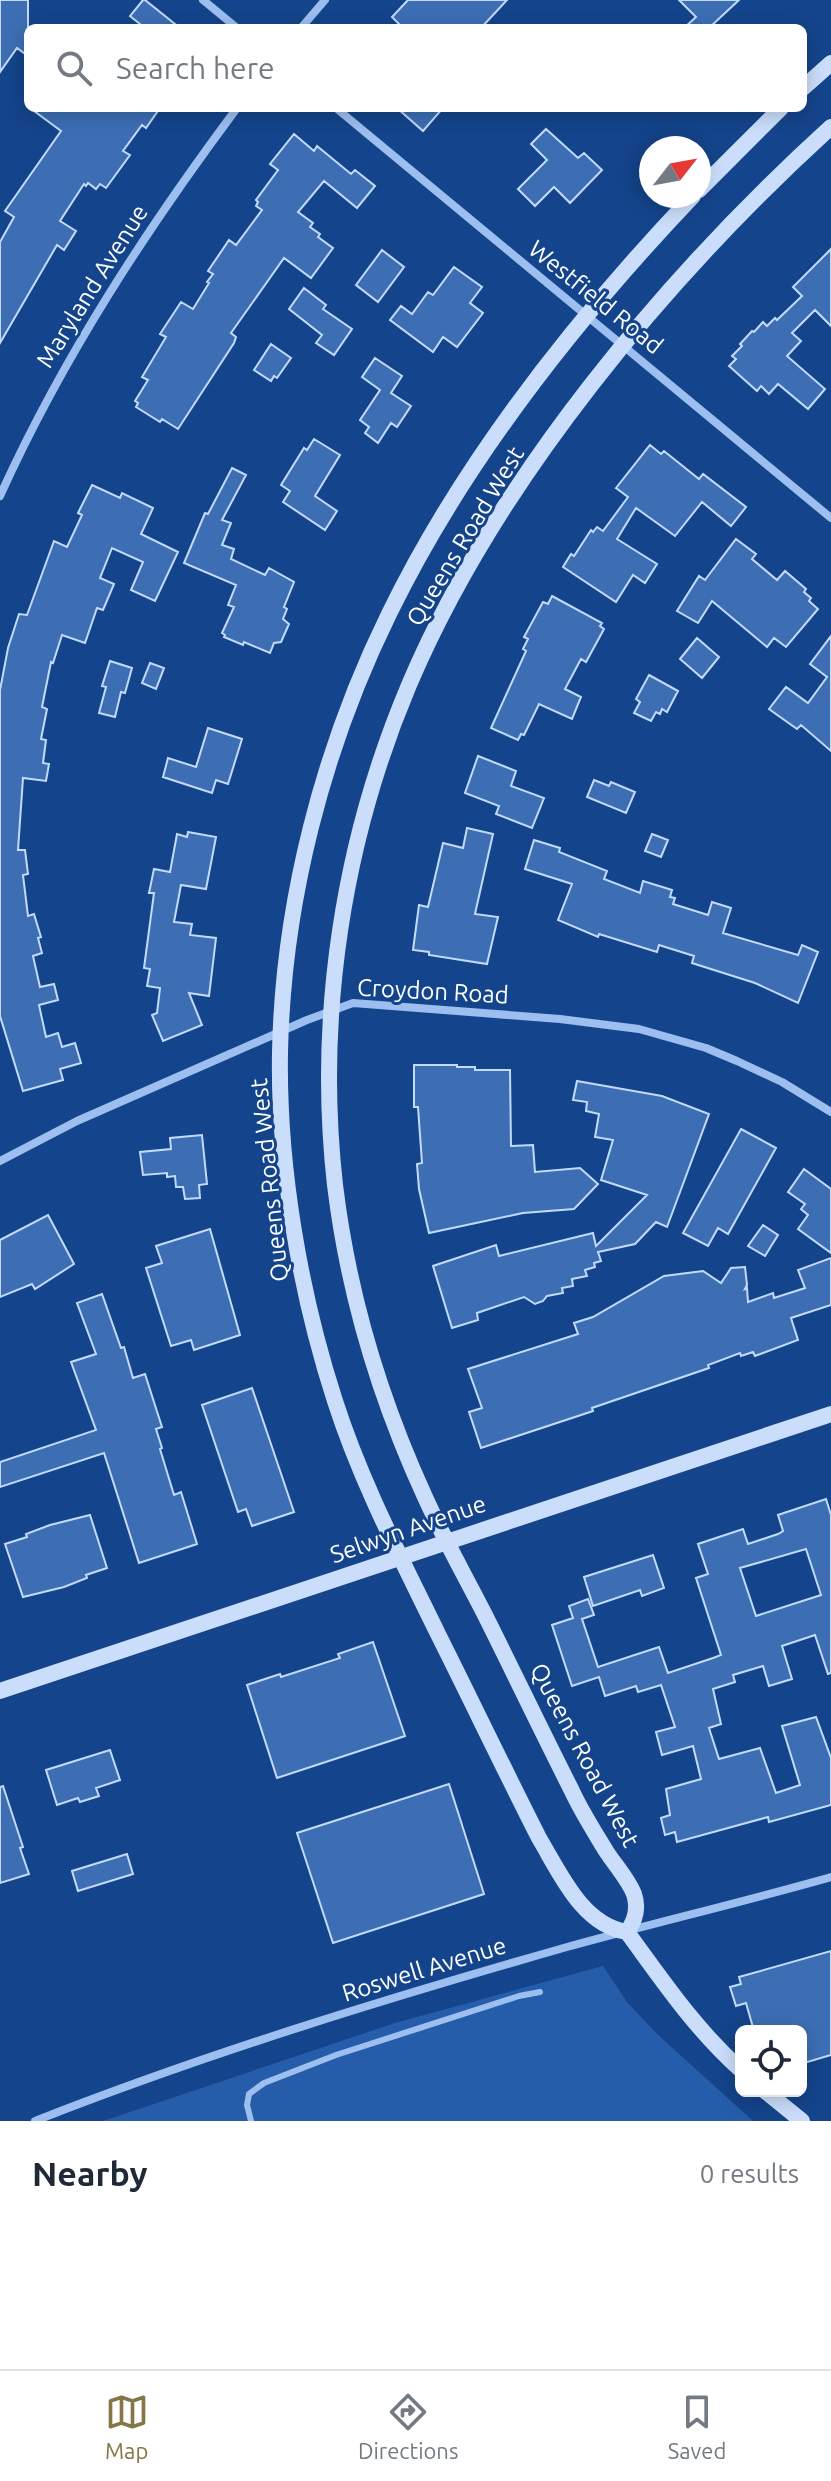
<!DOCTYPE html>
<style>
:root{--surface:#fff;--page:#f2f2f3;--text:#1f2937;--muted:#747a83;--line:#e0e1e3;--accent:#847647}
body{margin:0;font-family:Ubuntu,sans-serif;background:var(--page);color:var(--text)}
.controls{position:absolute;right:24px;bottom:24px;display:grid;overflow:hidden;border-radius:12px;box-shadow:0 4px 20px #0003}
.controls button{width:72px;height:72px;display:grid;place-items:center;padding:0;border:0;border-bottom:2px solid var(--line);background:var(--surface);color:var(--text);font:40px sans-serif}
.compass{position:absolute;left:639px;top:136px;width:72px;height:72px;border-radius:50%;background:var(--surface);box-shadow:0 4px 20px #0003;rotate:59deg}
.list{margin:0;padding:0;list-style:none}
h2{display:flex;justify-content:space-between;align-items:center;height:104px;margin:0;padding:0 32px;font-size:34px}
h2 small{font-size:26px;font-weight:400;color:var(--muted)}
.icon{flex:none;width:44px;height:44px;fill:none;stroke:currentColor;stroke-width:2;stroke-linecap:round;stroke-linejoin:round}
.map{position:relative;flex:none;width:831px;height:2121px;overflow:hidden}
.search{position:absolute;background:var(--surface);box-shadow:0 4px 20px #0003;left:24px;right:24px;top:24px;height:88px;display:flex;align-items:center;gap:20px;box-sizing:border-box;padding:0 28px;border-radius:12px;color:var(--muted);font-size:30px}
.sheet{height:248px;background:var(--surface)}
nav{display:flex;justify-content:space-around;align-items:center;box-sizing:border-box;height:112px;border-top:2px solid var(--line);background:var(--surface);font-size:22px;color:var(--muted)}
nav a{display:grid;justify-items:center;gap:4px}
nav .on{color:var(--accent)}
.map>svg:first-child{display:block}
.green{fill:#265daa}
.building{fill:#3d6eb4;stroke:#c3dbfb;stroke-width:2;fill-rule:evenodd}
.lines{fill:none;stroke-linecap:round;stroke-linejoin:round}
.lane{stroke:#9cbff0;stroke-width:6}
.street{stroke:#9cbff0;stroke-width:8}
.secondary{stroke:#cadefb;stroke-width:16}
.labels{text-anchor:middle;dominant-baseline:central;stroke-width:6;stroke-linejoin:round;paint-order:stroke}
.street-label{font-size:24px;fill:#fff;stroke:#14448b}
</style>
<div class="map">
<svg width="831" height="2121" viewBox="0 0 831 2121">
<rect width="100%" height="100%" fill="#14448b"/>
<path class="green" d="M 603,1966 L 627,2002 L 656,2033 L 753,2121 L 103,2121 L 395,2023 Z"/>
<path class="building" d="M 0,0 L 28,0 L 28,56 L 17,48 L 0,72 Z
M 143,0 L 145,0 L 180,28 L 145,28 L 130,16 Z
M 408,0 L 507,0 L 481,28 L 403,28 L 392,17 Z
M 679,0 L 739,0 L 709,28 L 684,28 L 696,17 Z
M 30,108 L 160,108 L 146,128 L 142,125 L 123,151 L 130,155 L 106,188 L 100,184 L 96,189 L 88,183 L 86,186 L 84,184 L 60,221 L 76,231 L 64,250 L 57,245 L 0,343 L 0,242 L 14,217 L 5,211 L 61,131 Z
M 397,108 L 443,108 L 423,131 Z
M 546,129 L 578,158 L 584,153 L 602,170 L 570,203 L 554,187 L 535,206 L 518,189 L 547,160 L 531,144 Z
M 294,134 L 314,151 L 317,146 L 351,174 L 355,170 L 375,186 L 357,208 L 324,181 L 298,212 L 313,223 L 310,227 L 320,234 L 318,237 L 333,248 L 311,278 L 284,258 L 231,333 L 236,337 L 234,343 L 178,429 L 162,419 L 160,422 L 136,407 L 138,403 L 135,401 L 148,380 L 142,377 L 166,337 L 160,334 L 181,302 L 193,309 L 209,283 L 207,282 L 213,274 L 208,271 L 229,240 L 236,245 L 262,210 L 256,206 L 258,202 L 256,200 L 278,170 L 270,164 Z
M 831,249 L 831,326 L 815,310 L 792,333 L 801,341 L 787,356 L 825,389 L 808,409 L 778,384 L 769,394 L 761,386 L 757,391 L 729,366 L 736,359 L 732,356 L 742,346 L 740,344 L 752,331 L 754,332 L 763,322 L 767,326 L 775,318 L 777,320 L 802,296 L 793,287 Z
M 382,250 L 404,267 L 378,302 L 356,285 Z
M 454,267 L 482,287 L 470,303 L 483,313 L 457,347 L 443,337 L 433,352 L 390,320 L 401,306 L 412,314 L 428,292 L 433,295 Z
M 304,288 L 326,305 L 323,309 L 352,329 L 334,355 L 316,343 L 322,335 L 289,309 Z
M 271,344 L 291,358 L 277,378 L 274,376 L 271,381 L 254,370 Z
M 375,358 L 402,376 L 391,393 L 411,406 L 397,427 L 391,423 L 378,443 L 365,433 L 369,427 L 360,420 L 380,390 L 362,377 Z
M 314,439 L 340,455 L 315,496 L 337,511 L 325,530 L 283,502 L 290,491 L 281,485 L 304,448 L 307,450 Z
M 650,445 L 661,454 L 664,451 L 699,479 L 703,474 L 746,507 L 731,526 L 702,502 L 675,536 L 636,508 L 617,539 L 657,564 L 645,583 L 633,575 L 616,602 L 563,567 L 571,554 L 574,556 L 591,530 L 593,532 L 597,527 L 603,531 L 628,497 L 616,488 Z
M 232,468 L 246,475 L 222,520 L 231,523 L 222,545 L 234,549 L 231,559 L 265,575 L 269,568 L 294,582 L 284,607 L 287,609 L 283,619 L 289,624 L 281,642 L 274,643 L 270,653 L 244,642 L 243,645 L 224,637 L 225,635 L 222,633 L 234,607 L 228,605 L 236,585 L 184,563 L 205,513 L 208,514 Z
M 92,485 L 120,498 L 122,493 L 153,508 L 141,534 L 178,552 L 155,601 L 131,590 L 143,562 L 112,548 L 100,578 L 114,584 L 103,610 L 97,608 L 85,643 L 62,635 L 53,663 L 51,662 L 42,707 L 47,709 L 41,739 L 46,740 L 43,763 L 49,764 L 46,781 L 23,778 L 18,850 L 25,850 L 28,874 L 23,875 L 28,916 L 34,914 L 41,937 L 38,938 L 42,953 L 33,956 L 40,987 L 54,984 L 58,1000 L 39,1005 L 46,1037 L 58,1033 L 62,1047 L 75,1043 L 81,1063 L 60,1069 L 63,1080 L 23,1091 L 0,1016 L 0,690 L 8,648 L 19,614 L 27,615 L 54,541 L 67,547 L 82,515 L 78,513 Z
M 736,539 L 756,554 L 752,559 L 777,580 L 785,571 L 806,589 L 804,592 L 811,598 L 809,601 L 818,609 L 786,647 L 774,638 L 767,647 L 712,601 L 698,623 L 677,611 L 699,576 L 705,580 Z
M 552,596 L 602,623 L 600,626 L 604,629 L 586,662 L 581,659 L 565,689 L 581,697 L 572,719 L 539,704 L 524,735 L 521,734 L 518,740 L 491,728 L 526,651 L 523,649 L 528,639 L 524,637 L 543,602 L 548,604 Z
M 831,636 L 831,751 L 801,725 L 797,729 L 769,709 L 786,687 L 808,703 L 827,677 L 810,664 Z
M 697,638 L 719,657 L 702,678 L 680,659 Z
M 110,661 L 132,668 L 125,693 L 121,692 L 115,717 L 99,713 L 106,687 L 102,686 Z
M 150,663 L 164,668 L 156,689 L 142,683 Z
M 649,675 L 678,691 L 667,712 L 662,709 L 660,714 L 656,712 L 651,721 L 634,713 L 640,702 L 636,699 Z
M 208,728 L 242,739 L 228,784 L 216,780 L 212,793 L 163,777 L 168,758 L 196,767 Z
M 478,756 L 516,771 L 511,786 L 544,798 L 532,828 L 496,814 L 499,806 L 465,793 Z
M 594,780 L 609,786 L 611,782 L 635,792 L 626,813 L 587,797 Z
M 467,828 L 493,834 L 475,914 L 498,917 L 487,964 L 429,955 L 429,952 L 413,950 L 419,905 L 428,907 L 443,843 L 463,848 Z
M 188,832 L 216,837 L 206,889 L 181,885 L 174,922 L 192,924 L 190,935 L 216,938 L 209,996 L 189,993 L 202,1025 L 163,1041 L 152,1015 L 157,1013 L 160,988 L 147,986 L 150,969 L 144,968 L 154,893 L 149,893 L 154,869 L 170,872 L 177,834 L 187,837 Z
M 652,834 L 668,840 L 661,857 L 645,851 Z
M 534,840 L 560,848 L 559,852 L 607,871 L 604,879 L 640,893 L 643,881 L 672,890 L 670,897 L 675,898 L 673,904 L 708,915 L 712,902 L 731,908 L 723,933 L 798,955 L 802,945 L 818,952 L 798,1003 L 755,983 L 692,963 L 694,956 L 659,945 L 657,952 L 599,934 L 598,937 L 558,920 L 572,884 L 525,869 Z
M 414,1065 L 457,1065 L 457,1067 L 475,1067 L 475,1070 L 510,1070 L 511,1146 L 533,1145 L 535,1172 L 580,1168 L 598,1184 L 574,1209 L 523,1213 L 429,1233 L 419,1189 L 417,1164 L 422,1163 L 418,1107 L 414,1107 Z
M 577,1081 L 662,1096 L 709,1114 L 667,1227 L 656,1222 L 635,1244 L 598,1252 L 601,1261 L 594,1263 L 595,1267 L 585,1270 L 587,1276 L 572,1279 L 573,1286 L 562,1288 L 563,1293 L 547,1296 L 543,1301 L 535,1304 L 524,1297 L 477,1313 L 478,1320 L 452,1328 L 433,1266 L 496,1245 L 499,1256 L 593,1233 L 596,1246 L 647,1195 L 601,1180 L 613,1140 L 595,1137 L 599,1114 L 586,1111 L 587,1102 L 573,1100 Z
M 741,1129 L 776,1148 L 728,1234 L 718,1228 L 708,1246 L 683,1233 Z
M 202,1135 L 207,1184 L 199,1185 L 200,1198 L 185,1199 L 183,1187 L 176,1187 L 175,1176 L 167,1177 L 167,1173 L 143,1175 L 140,1152 L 171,1149 L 170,1138 Z
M 804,1169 L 831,1189 L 831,1253 L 798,1229 L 808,1215 L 801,1209 L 805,1204 L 788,1192 Z
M 48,1215 L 74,1264 L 35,1289 L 32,1284 L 0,1297 L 0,1240 Z
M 763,1225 L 778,1235 L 765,1256 L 748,1246 Z
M 210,1229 L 240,1335 L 194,1350 L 191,1340 L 171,1346 L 146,1268 L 162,1263 L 156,1246 Z
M 831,1258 L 831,1305 L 791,1318 L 798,1340 L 755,1356 L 753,1352 L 741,1356 L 740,1353 L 708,1365 L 709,1368 L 592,1408 L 593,1411 L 481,1448 L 469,1412 L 482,1408 L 468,1369 L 578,1334 L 574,1323 L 593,1317 L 664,1276 L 703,1271 L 721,1283 L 731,1268 L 745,1267 L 747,1285 L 745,1289 L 747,1288 L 748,1302 L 773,1293 L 774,1298 L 805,1288 L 798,1270 Z
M 102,1294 L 121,1348 L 124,1347 L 133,1378 L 145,1374 L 162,1427 L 156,1429 L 162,1448 L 160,1449 L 174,1495 L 181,1492 L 197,1544 L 139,1563 L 104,1453 L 0,1487 L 0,1462 L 96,1430 L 71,1362 L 96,1354 L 77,1303 Z
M 252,1388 L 294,1512 L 252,1526 L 246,1509 L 238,1512 L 202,1405 Z
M 826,1499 L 831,1515 L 831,1673 L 828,1674 L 815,1635 L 782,1646 L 792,1679 L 769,1686 L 763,1666 L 733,1675 L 735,1682 L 713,1689 L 721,1724 L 709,1728 L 719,1759 L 760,1748 L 776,1793 L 800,1785 L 782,1726 L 816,1717 L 831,1758 L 831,1805 L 769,1822 L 768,1817 L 677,1842 L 675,1832 L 665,1835 L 661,1818 L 670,1815 L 666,1789 L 701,1779 L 693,1746 L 662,1755 L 656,1732 L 675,1727 L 661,1685 L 638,1692 L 636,1686 L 605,1696 L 599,1677 L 572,1686 L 552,1625 L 573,1618 L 569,1606 L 588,1599 L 594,1615 L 582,1619 L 598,1667 L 659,1647 L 668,1673 L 713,1658 L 721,1655 L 696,1578 L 708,1574 L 698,1544 L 743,1529 L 748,1544 L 778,1534 L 783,1531 L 778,1515 ZM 806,1549 L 821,1595 L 756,1616 L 740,1568 Z
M 90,1515 L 107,1568 L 86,1575 L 87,1578 L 64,1587 L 23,1597 L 5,1544 L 27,1537 L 26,1534 L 50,1525 Z
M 653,1555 L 664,1588 L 642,1596 L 640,1590 L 593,1606 L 584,1577 Z
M 373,1642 L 405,1736 L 277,1778 L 247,1685 L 280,1674 L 281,1677 L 340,1658 L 338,1654 Z
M 110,1750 L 120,1780 L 96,1788 L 99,1796 L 80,1802 L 78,1798 L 57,1805 L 46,1770 Z
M 449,1784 L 484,1894 L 333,1943 L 297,1833 Z
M 3,1786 L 23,1847 L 20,1848 L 29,1874 L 0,1883 L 0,1787 Z
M 127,1854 L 133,1874 L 78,1891 L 72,1871 Z
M 831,1951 L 831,2055 L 804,2063 L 801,2031 L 754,2031 L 746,2003 L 736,2006 L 730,1987 L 741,1984 L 739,1977 Z"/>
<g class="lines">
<path class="lane" d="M 251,2121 L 247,2105 L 249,2094 L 264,2083 L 336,2055 L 519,1996 L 540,1992"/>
<path class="street" d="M 203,0 L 237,28
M 301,28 L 325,0
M 336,108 L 831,518
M 0,496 C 63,357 146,230 237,108
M 0,1161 L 77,1121 L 307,1020 L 353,1003 L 560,1019 L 639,1029 L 706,1048 L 737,1061 L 782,1082 L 831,1112
M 35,2121 C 208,2053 388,1998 567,1947 C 654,1923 743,1902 831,1877"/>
<path class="secondary" d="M 803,88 L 831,63
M 699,190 L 781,108
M 0,1691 L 831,1414
M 627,1932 C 635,1921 639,1909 634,1894 C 628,1879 615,1865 606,1851 C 594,1831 581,1811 571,1789 C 542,1732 514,1673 485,1615 C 465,1576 443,1537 425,1497 C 380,1399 348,1292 335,1185 C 316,1016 343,841 409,685 C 496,480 667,276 831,127
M 627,1932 C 582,1925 560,1873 539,1838 C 505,1771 472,1702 438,1634 C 401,1558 361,1482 335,1401 C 300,1293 278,1167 280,1052 C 283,903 323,748 389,614 C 463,462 577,318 693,196
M 627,1932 C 663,1981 695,2029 741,2070
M 765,2091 L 802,2121"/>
</g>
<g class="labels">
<g class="street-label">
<text transform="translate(92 286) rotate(-58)">Maryland Avenue</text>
<text transform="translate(596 297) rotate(39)">Westfield Road</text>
<text transform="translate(465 536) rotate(-59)">Queens Road West</text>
<text transform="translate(433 991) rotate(3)">Croydon Road</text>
<text transform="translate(269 1180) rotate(-96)">Queens Road West</text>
<text transform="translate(408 1529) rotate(-19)">Selwyn Avenue</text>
<text transform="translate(585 1755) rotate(62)">Queens Road West</text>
<text transform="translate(424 1969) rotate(-17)">Roswell Avenue</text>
</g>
</g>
</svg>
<div class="controls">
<button><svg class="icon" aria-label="locate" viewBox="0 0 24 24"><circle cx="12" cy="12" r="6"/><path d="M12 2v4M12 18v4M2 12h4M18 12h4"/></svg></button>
</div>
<svg class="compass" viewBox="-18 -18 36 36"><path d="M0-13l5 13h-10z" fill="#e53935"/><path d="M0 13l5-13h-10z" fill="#747a83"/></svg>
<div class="search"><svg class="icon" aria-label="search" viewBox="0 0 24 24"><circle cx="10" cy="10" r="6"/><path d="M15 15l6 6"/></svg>Search here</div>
</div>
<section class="sheet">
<h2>Nearby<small>0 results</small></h2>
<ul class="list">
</ul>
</section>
<nav>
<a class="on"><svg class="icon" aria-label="map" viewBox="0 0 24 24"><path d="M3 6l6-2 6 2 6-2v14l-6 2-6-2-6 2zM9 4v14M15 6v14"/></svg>Map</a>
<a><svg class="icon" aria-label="directions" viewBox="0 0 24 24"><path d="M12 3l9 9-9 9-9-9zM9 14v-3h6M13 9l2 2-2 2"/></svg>Directions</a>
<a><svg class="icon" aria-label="saved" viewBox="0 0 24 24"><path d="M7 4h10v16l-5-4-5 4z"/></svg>Saved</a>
</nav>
